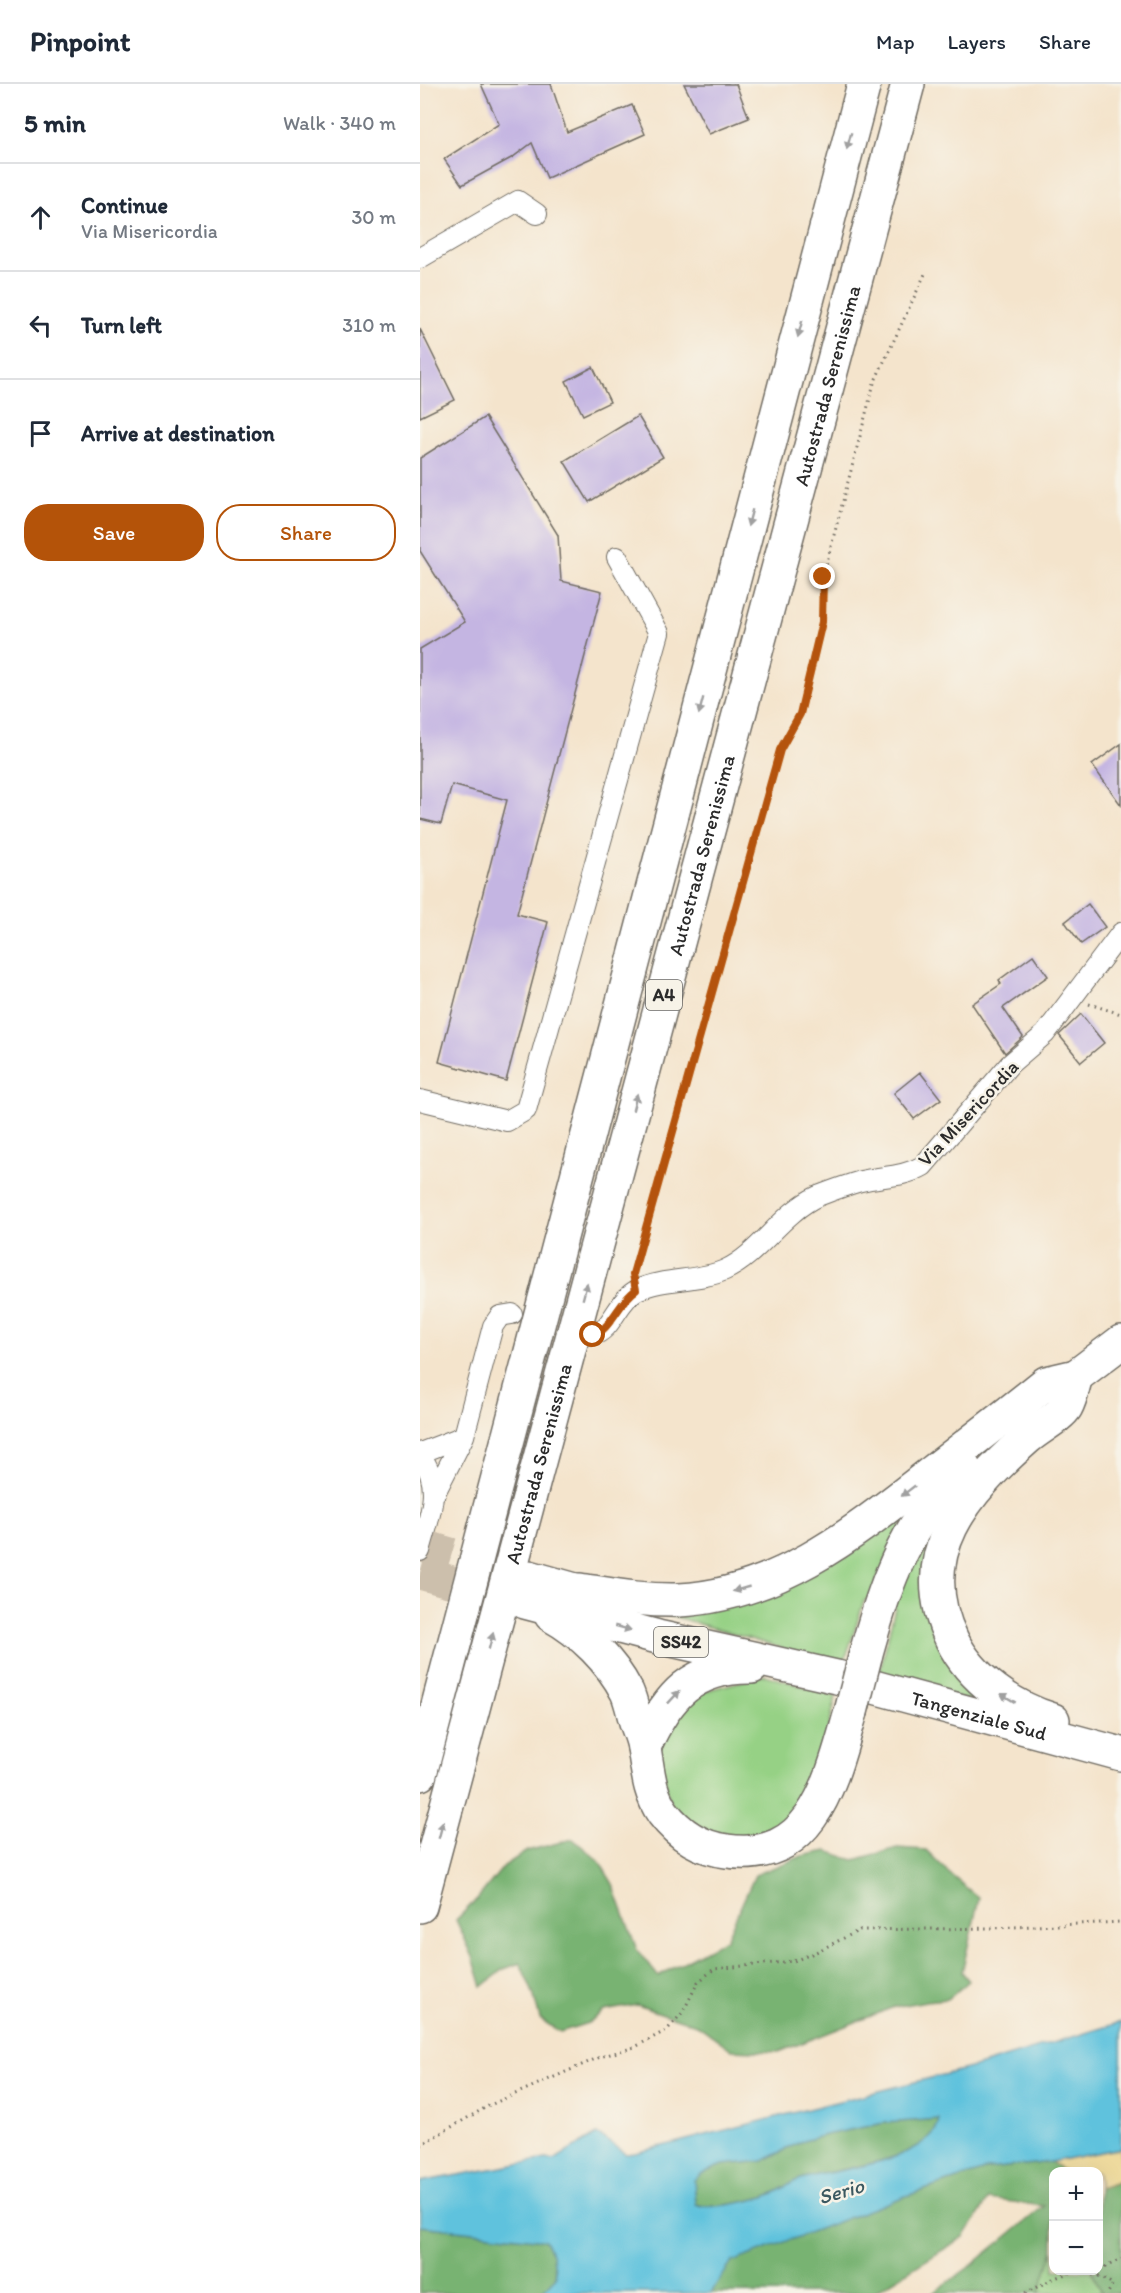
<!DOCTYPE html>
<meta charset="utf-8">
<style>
:root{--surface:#fff;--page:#f2f2f3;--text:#1f2937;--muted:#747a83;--line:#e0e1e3;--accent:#b45309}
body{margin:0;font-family:Itim,sans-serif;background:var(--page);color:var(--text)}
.controls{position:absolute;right:18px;bottom:18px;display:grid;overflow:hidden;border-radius:12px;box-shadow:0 6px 24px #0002}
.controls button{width:54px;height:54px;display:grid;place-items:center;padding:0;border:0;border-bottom:2px solid var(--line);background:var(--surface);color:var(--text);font:30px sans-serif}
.stop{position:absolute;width:18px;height:18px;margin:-14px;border:4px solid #b45309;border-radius:50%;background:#fff}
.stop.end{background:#b45309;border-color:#fff;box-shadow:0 2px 6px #0008}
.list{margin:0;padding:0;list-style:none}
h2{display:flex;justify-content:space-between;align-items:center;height:78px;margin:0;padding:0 24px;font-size:26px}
h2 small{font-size:20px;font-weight:400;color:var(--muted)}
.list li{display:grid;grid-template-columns:39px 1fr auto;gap:18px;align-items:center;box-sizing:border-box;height:108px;padding:0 24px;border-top:2px solid var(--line)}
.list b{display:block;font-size:22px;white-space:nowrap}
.list p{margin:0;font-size:20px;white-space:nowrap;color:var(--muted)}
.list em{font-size:20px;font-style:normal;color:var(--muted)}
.actions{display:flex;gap:12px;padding:18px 24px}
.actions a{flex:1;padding:14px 0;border:2px solid var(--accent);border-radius:24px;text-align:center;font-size:21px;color:var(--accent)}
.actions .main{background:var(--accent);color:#fff}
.icon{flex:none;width:33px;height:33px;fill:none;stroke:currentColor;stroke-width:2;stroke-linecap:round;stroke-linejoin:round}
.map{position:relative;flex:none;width:701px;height:2209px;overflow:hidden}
header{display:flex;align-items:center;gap:36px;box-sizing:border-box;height:84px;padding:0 30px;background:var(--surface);border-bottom:2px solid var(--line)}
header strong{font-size:28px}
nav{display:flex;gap:33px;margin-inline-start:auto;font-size:21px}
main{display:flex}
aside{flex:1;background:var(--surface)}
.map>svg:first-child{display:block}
.green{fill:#96d185;stroke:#607e58;stroke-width:1.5}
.forest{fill:#78b372;stroke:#526f4e;stroke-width:1.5}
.sand{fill:#eeda9e;stroke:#8c8264;stroke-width:1.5}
.water{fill:#5fc2dd;stroke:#457684;stroke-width:1.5;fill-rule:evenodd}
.building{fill:#c4b5e2}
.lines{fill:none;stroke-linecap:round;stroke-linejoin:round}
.highway-tunnel{stroke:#ccbfac;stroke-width:33;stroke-dasharray:33 16;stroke-linecap:butt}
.street-casing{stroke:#716c63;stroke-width:22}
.highway-casing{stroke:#716c63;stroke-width:36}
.path{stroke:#716c63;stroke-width:3;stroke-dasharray:1.5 4.5;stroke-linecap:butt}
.street{stroke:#fff;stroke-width:20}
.highway{stroke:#fff;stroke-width:33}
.highway-bridge-casing{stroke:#716c63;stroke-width:36;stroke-linecap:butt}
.highway-bridge{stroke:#fff;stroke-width:33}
.oneway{fill:#a0a0a0}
.route{stroke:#b45309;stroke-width:8}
.labels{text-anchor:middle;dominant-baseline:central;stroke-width:5;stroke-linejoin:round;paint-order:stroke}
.shield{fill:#f7f3e8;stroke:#686764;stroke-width:1.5}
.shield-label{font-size:18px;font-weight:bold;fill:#2b2b2b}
.street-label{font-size:20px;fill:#2b2b2b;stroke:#f7f3e8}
.water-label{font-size:21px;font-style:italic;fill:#3b5860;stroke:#f7f3e8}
</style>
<header>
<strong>Pinpoint</strong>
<nav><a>Map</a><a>Layers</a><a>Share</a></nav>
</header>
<main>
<aside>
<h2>5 min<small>Walk · 340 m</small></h2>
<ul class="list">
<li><svg class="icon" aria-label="ahead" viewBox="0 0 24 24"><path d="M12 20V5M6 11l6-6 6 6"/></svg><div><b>Continue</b><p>Via Misericordia</p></div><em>30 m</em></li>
<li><svg class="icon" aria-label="left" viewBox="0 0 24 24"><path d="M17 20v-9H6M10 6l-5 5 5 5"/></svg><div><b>Turn left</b></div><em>310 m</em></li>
<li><svg class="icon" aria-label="arrive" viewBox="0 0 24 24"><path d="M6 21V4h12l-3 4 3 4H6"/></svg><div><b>Arrive at destination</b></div></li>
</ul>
<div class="actions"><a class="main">Save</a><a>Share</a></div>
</aside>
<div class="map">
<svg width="701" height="2209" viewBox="0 0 701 2209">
<rect width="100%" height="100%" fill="#f7f3e8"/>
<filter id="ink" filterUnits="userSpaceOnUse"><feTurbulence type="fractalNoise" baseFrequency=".0167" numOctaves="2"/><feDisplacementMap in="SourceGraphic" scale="12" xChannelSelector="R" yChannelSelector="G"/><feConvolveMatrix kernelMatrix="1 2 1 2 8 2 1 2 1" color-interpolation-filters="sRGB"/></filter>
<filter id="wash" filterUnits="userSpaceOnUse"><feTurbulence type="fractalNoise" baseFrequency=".008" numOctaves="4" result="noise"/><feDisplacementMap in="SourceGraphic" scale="24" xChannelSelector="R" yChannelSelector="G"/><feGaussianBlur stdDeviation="1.35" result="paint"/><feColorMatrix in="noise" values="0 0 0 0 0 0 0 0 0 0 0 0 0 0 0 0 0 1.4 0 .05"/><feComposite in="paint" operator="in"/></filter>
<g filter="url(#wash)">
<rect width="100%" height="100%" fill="#f4e4cc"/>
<path class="green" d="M 493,1416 L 448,1515 L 444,1517 L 423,1582 L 242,1529 Z
M 515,1435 L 510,1507 L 586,1627 L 459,1591 L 475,1524 L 472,1522 Z
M 345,1591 L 416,1612 L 400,1683 L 374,1738 L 336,1756 L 291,1753 L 251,1723 L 237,1662 L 262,1613 Z
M 633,2166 L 634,2186 L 672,2187 L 682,2209 L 619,2209 Z"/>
<path class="forest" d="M 153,1755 L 179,1777 L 193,1800 L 217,1866 L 238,1892 L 306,1855 L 335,1791 L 382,1772 L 407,1767 L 434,1776 L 477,1764 L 506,1766 L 532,1792 L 559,1814 L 542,1888 L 549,1897 L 528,1915 L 506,1917 L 474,1923 L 359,1968 L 312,1966 L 279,1942 L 217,1921 L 184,1927 L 168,1939 L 140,1948 L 120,1935 L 113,1909 L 100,1879 L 84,1885 L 62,1903 L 53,1873 L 36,1836 L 58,1814 L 84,1782 L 107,1767 Z
M 519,2035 C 513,2078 415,2084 381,2095 C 368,2100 357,2109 344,2113 C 330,2117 288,2126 276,2120 L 274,2096 L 280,2090 L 302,2081 L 343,2077 L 380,2058 L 405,2051 L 464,2039 Z
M 631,2078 L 644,2087 L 634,2088 L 633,2166 L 619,2209 L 513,2209 L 552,2181 L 624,2122 L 569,2115 L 544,2153 L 453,2209 L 291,2209 L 311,2178 L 483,2113 L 567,2085 Z
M 701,2097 L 701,2209 L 682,2209 L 672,2187 L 678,2186 L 679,2104 Z
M 0,2142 L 125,2156 L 133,2172 L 136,2193 L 121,2209 L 0,2209 Z"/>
<path class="sand" d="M 701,2064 L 701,2097 L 679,2104 L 678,2088 L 644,2087 L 631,2078 Z"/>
<path class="water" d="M 701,1938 L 701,2064 L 631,2078 L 567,2085 L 483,2113 L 312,2178 L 291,2209 L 121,2209 L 136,2193 L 133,2172 L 125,2156 L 0,2142 L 0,2098 L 126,2075 L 134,2076 L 177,2050 L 206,2070 L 215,2069 L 558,1982 ZM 519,2035 C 514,2078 414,2085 381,2095 C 368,2100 357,2109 344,2113 C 330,2117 288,2127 276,2120 L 274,2096 L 281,2090 L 302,2081 L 343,2077 L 380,2058 L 405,2051 L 464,2039 Z"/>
<g id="blocks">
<path class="building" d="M 61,0 L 131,0 L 147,48 L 212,21 L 225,50 L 127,94 L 112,59 L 93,73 L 42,101 L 24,75 L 79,40 Z
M 264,0 L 316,0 L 329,34 L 289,50 Z
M 0,245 L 35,316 L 0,333 Z
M 173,283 L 190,318 L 163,331 L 146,297 Z
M 218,332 L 243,373 L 169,418 L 144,377 Z
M 65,333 L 138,451 L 141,497 L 182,507 L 97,830 L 128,838 L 86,997 L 19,978 L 87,716 L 32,701 L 21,740 L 0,735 L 0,565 L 45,538 L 0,467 L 0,374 Z
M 701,660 L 701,721 L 672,681 Z
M 668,820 L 685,843 L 661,860 L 645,838 Z
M 613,871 L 628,892 L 583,924 L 603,953 L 585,969 L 552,920 L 581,900 L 579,896 Z
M 661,930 L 684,959 L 661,978 L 639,951 Z
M 500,988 L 521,1015 L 494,1035 L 474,1009 Z"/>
</g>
</g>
<g filter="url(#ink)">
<use href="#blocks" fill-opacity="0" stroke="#716c63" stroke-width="1.5"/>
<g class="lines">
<path class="highway-tunnel" d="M 0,1461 L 84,1486
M 0,1489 L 105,1518"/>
<g class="street-casing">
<path id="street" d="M 0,174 L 98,117 L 117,130
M 0,1016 L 87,1037 L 106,1026 L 239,549 L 197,473
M 173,1251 C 192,1247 198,1215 217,1206 C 245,1193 278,1198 305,1186 C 340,1170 361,1129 398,1112 C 411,1107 427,1101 441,1097 C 462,1092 484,1093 503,1082 L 590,980 L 625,950 L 701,849
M 44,1352 L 73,1242 L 80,1232 L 92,1230
M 0,1369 L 44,1352 L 15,1409
M 0,1371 C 24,1403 9,1432 0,1467"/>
</g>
<g class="highway-casing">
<g id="highway">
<path d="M 639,1305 L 701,1258"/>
<path d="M 109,1493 L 180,1513"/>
<path d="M 160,1506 C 193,1511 225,1517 259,1516 C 360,1511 439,1445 515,1386 C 552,1357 589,1329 626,1299 L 656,1292"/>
<path id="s1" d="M 105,1518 L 238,1553 L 417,1593 L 701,1670"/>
<path d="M 131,1531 C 162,1548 191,1577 207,1608 C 211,1617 213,1628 216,1638 C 219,1647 223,1655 224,1664 C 228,1687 229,1709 243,1729 C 259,1750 281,1764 307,1767 C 395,1780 412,1692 431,1628"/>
<path d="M 445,1573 C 460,1518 478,1459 516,1414 C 524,1403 534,1394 544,1384"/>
<path d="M 633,1636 C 593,1624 551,1595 532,1556 C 490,1470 546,1408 607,1354 C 617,1345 641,1332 646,1323 C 651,1314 653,1302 656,1292"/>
<path d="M 224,1663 C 247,1612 273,1582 332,1583"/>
<path d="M 0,1690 L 444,0"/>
<path id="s2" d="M 0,1822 L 488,0"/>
</g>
</g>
<path class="path" d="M 669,920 L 701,930
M 213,1190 L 360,666 L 380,630 L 402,538 L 403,493 L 454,299 L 505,190
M 0,2061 L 70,2021 L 180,1973 L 215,1963 L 247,1946 L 263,1928 L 278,1898 L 294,1885 L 374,1877 L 394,1869 L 440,1846 L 572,1844 L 701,1838
M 674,2189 L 701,2175
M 605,2209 C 642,2191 654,2178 693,2200 L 688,2209"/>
<use href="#street" class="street"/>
<use href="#highway" class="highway"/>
<g class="highway-bridge-casing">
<path id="highway-bridge" d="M 431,1628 L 445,1573"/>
</g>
<use href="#highway-bridge" class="highway-bridge"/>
</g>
<defs><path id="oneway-solid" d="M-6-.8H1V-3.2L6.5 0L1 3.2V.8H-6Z" transform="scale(1.5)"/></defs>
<g class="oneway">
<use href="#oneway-solid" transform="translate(429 57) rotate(105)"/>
<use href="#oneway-solid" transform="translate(380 245) rotate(105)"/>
<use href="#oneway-solid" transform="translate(330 434) rotate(105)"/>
<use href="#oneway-solid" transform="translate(281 622) rotate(105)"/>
<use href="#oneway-solid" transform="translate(215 1018) rotate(-75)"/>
<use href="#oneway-solid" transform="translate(165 1207) rotate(-75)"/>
<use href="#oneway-solid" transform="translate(488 1407) rotate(142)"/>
<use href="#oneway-solid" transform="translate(321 1505) rotate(164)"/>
<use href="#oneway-solid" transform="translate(203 1544) rotate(15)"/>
<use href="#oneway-solid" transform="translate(71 1557) rotate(-75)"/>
<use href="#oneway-solid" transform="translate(254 1613) rotate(-47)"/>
<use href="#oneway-solid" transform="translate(588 1614) rotate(-149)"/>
<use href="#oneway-solid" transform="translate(21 1746) rotate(-75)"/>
</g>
</g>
<g class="lines" filter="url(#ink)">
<path class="route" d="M 173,1251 C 190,1247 199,1217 216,1206 L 213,1190 L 360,666 L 380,630 L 402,538 L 403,493"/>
</g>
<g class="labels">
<g class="shield">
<rect x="226" y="896" width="36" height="30" rx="4.5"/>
<rect x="234" y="1543" width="54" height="30" rx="4.5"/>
</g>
<g class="shield-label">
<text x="244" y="911">A4</text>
<text x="261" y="1558">SS42</text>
</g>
<g class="street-label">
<text stroke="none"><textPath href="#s2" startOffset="1574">Autostrada Serenissima</textPath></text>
<text stroke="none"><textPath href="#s2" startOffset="1088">Autostrada Serenissima</textPath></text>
<text transform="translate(548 1029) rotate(-47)">Via Misericordia</text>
<text stroke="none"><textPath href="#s2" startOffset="458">Autostrada Serenissima</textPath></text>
<text stroke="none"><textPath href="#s1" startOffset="468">Tangenziale Sud</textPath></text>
</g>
<g class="water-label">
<text transform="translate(421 2107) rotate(-16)">Serio</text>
</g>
</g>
</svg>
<div class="controls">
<button>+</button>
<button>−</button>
</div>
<div class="stop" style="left:173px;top:1251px"></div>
<div class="stop end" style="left:403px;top:493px"></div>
</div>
</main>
